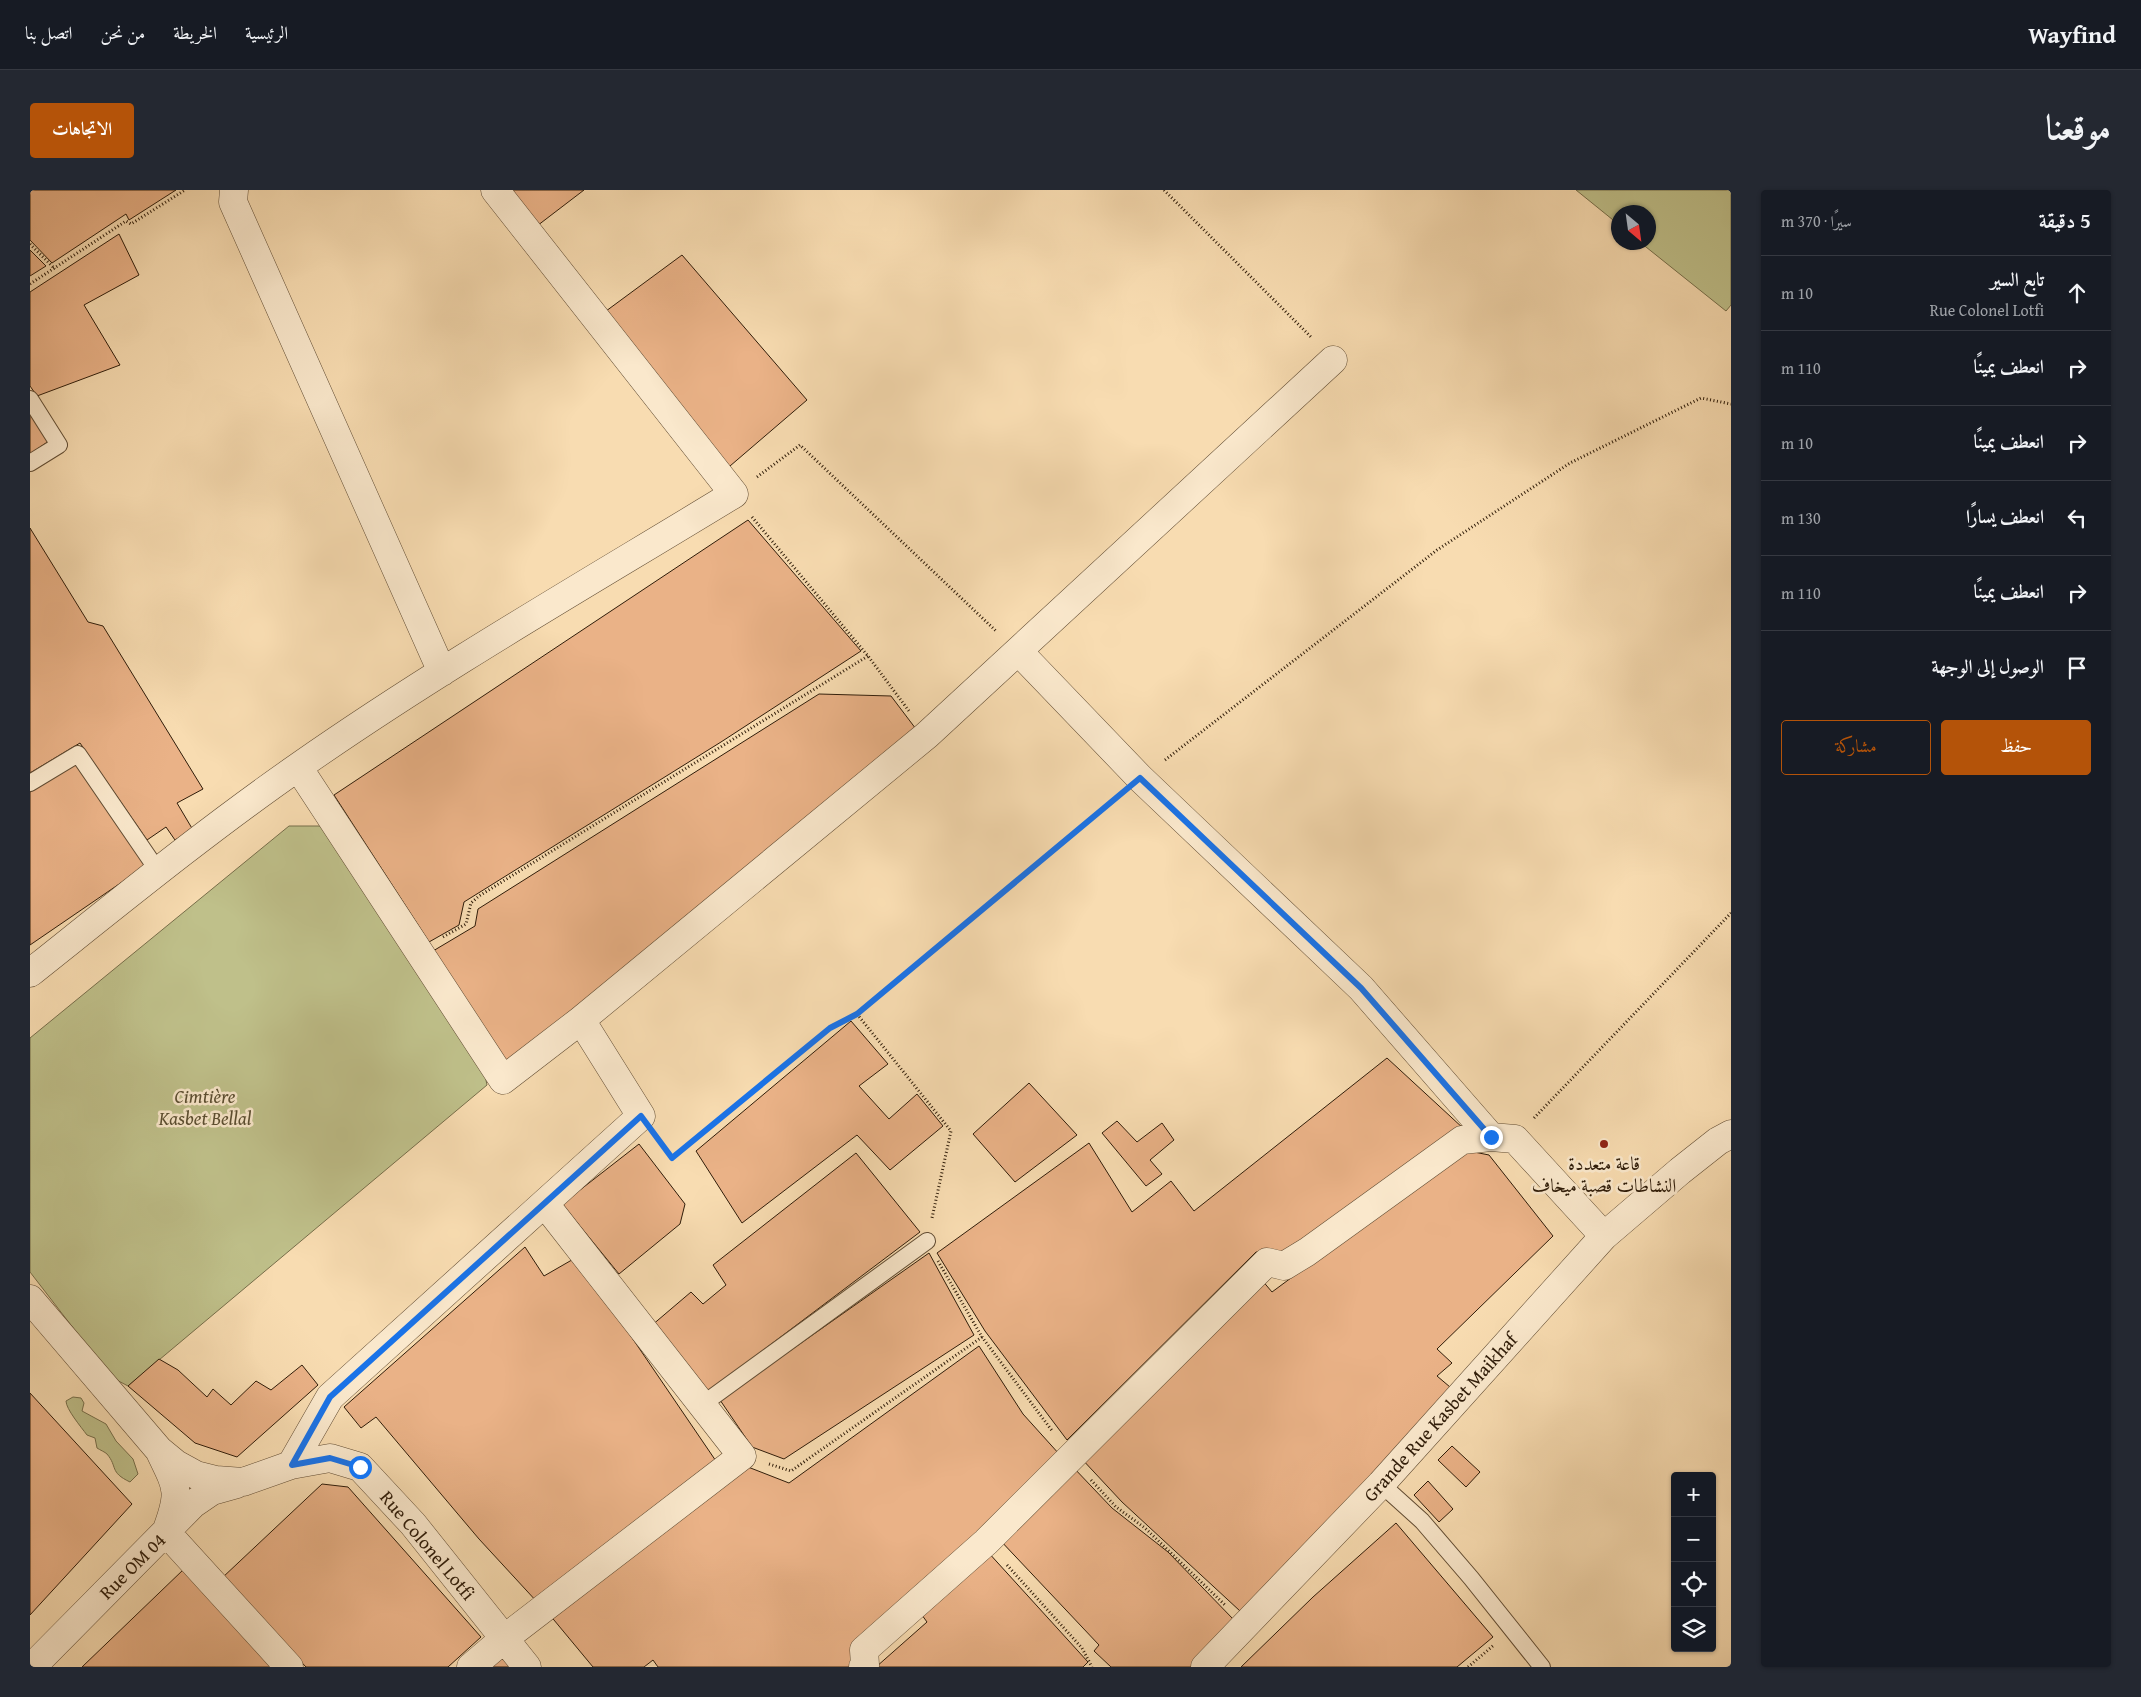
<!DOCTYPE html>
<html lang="ar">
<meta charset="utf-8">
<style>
:root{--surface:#171b24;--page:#242831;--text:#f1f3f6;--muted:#9ea1a6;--line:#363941;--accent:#b45309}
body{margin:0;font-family:"Gentium Book Plus",Amiri,serif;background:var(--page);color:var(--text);direction:rtl}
.controls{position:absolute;right:15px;bottom:15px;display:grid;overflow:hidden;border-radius:5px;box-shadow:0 1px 4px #0004}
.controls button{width:45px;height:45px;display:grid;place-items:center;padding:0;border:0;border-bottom:1px solid var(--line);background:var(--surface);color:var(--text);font:25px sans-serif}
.compass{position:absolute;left:1581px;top:15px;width:45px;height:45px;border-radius:50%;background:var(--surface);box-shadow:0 1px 4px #0004;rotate:151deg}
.stop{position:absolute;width:15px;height:15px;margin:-11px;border:4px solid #1a73e8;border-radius:50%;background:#fff}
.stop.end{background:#1a73e8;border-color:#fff;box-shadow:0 1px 5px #0008}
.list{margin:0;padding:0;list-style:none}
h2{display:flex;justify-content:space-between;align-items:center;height:65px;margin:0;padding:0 20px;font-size:21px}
h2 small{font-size:16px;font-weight:400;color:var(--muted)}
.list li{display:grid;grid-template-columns:32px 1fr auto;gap:15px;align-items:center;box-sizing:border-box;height:75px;padding:0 20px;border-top:1px solid var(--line)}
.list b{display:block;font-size:19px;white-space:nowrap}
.list p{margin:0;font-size:16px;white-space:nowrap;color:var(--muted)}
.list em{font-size:16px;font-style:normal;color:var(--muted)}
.actions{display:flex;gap:10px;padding:15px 20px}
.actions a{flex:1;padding:11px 0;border:1px solid var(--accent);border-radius:5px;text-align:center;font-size:18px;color:var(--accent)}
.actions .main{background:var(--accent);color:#fff}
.icon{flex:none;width:28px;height:28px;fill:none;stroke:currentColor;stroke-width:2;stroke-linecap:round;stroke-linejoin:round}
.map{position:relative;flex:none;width:1701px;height:1477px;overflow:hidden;direction:ltr;border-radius:5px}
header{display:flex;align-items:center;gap:30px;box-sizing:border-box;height:70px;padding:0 25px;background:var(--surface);border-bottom:1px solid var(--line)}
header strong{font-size:24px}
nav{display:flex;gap:28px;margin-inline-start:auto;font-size:18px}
.intro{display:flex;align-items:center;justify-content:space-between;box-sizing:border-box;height:120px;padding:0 30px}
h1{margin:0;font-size:35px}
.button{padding:12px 22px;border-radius:5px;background:var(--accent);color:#fff;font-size:18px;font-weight:700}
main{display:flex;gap:30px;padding:0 30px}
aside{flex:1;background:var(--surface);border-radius:5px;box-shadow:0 1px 4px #0004}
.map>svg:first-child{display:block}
.green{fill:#bfc08a;stroke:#776e4a}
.building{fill:#eab287;stroke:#2f1c09}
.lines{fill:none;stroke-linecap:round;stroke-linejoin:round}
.service-casing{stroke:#614c33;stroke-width:18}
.minor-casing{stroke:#614c33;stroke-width:29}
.path{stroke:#2f1c09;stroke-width:3;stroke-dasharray:1 2.5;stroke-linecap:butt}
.service{stroke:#fae8cc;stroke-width:16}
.minor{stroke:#fae8cc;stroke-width:28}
.route{stroke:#1a73e8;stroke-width:6}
.poi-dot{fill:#8f2418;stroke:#fae8cc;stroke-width:2}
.labels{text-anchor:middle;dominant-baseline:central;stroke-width:5;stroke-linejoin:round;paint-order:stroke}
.park-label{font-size:19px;font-style:italic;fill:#5a4d30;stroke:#fae8cc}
.poi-label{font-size:19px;fill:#2f1c09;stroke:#fae8cc}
.street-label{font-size:19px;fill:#2f1c09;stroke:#fae8cc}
</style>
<header>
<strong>Wayfind</strong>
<nav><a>الرئيسية</a><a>الخريطة</a><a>من نحن</a><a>اتصل بنا</a></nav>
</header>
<div class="intro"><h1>موقعنا</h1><a class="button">الاتجاهات</a></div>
<main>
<aside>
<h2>5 دقيقة<small>سيرًا · 370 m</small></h2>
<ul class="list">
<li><svg class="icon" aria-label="ahead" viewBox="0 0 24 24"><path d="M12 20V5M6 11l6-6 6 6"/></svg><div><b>تابع السير</b><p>Rue Colonel Lotfi</p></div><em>10 m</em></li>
<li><svg class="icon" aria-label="right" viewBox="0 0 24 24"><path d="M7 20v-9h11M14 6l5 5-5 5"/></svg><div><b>انعطف يمينًا</b></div><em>110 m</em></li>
<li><svg class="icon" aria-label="right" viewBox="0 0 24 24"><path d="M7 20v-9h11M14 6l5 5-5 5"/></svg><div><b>انعطف يمينًا</b></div><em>10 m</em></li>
<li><svg class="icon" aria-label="left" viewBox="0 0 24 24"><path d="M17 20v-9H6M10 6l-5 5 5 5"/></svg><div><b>انعطف يسارًا</b></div><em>130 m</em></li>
<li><svg class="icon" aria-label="right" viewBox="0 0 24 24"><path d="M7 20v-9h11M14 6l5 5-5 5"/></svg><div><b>انعطف يمينًا</b></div><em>110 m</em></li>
<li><svg class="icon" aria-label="arrive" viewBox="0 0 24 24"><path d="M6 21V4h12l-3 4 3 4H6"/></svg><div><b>الوصول إلى الوجهة</b></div></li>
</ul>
<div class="actions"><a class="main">حفظ</a><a>مشاركة</a></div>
</aside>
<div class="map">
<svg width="1701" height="1477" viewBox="0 0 1701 1477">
<rect width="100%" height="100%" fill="#f8dcb1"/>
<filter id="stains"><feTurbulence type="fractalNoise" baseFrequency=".004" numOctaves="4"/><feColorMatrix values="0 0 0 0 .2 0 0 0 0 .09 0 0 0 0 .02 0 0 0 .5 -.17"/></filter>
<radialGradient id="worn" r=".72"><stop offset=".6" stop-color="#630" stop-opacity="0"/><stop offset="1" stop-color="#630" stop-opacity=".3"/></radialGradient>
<path class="green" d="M 1546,0 L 1701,0 L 1701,115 L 1696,121 L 1611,53 L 1618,52 L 1618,22 L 1588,22 L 1588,34 Z
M 259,636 L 296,636 L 452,871 L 457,895 L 98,1196 L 81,1187 L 0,1082 L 0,848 Z
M 43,1207 L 51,1208 L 54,1213 L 52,1221 L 76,1234 L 86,1251 L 103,1269 L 108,1284 L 100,1292 C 79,1282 88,1277 77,1264 C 75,1262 70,1260 67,1258 L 65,1248 L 57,1245 C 51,1237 36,1219 36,1211 Z"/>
<path class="building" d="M 0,0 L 146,0 L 99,30 L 96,24 L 22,73 L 0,50 Z
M 473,0 L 554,0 L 503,39 Z
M 89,44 L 109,85 L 54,115 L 90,175 L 7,206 L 0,196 L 0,102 Z
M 0,60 L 16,76 L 0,86 Z
M 652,65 L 777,210 L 693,282 L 572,124 Z
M 0,223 L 19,251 L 0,264 Z
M 718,330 L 831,461 L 691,552 L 434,712 L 429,735 L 399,752 L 304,605 Z
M 0,338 L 58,432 L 73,436 L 173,599 L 147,613 L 163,640 L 145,650 L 136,637 L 117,650 L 50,553 L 0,583 Z
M 789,504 L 861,506 L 889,543 L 474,874 L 403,761 L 445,736 L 448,719 Z
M 44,572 L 117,675 L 0,755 L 0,602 Z
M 821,831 L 858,874 L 829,896 L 859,929 L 887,904 L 913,936 L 860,980 L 827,945 L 712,1033 L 666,961 Z
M 1357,868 L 1434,939 L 1258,1062 L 1226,1062 L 1037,1250 L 955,1141 L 907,1063 L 1059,953 L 1102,1022 L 1141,991 L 1164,1021 Z
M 999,893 L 1047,945 L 985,992 L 943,944 Z
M 1087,931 L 1107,952 L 1132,933 L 1144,950 L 1120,970 L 1132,984 L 1116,996 L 1072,943 Z
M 609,954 L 655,1014 L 650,1034 L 589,1084 L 532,1014 Z
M 1434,960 L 1459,965 L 1523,1046 L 1407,1159 L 1422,1173 L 1407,1186 L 1420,1197 L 1408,1229 L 1210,1421 L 1092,1312 L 1050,1267 L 1231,1089 L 1242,1102 Z
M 826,963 L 890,1042 L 675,1204 L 621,1136 L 661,1102 L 673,1114 L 696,1095 L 683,1075 Z
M 495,1057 L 514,1086 L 547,1067 L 688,1274 L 508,1413 L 449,1349 L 346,1227 L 331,1238 L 314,1217 Z
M 899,1063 L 944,1145 L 754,1269 L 722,1257 L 690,1210 Z
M 949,1156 L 993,1224 L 1030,1265 L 819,1477 L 628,1477 L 623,1470 L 614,1477 L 563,1477 L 519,1424 L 718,1277 L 759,1293 Z
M 129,1169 L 148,1180 L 177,1207 L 183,1199 L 201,1215 L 226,1191 L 241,1200 L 272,1175 L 288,1195 L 207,1267 L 165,1253 L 98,1196 Z
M 0,1203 L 102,1314 L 0,1425 Z
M 1422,1256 L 1450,1282 L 1436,1297 L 1408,1270 Z
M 1042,1276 L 1082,1318 L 1138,1362 L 1204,1430 L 1161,1477 L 1081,1477 L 1064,1461 L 1069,1455 L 968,1348 Z
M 1398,1291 L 1423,1319 L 1409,1332 L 1384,1305 Z
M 292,1294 L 318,1297 L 451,1447 L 418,1477 L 276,1477 L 192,1388 Z
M 1366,1333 L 1463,1447 L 1427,1477 L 1211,1477 L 1283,1407 Z
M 957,1361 L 1058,1472 L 1053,1477 L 846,1477 L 897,1432 L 889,1421 Z
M 154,1379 L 244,1477 L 52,1477 Z
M 472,1465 L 481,1477 L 459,1477 Z"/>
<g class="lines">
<g class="service-casing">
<path id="service" d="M 0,209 L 29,255 L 0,273
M 0,593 L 48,564 L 128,681
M 673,1214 L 897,1051
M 1351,1294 L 1392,1331 L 1441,1388 L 1512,1477"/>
</g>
<g class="minor-casing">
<path id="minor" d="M 204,0 L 203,12 L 412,482
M 989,462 L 1110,588 L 1331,798 L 1461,947 L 1485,949 L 1574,1046
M 0,783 C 88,713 176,641 268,577 C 408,479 558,393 704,304 L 465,0
M 551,830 L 897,545 L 1303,170
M 0,1109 L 129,1260 L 146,1274 L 166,1285 L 186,1290 L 213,1292 L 261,1275 L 300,1268 L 330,1277 L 383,1334 L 497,1477
M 130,1262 C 148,1299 151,1302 136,1342 L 259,1477
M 261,1275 L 300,1207 L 611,926 L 551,830 L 473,890 L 268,577
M 2,1477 L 163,1314 L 182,1301 L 207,1294
M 441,1477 L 475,1448 L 712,1266 L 515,1014
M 833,1477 L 835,1475 L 834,1460 L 956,1352 L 1237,1072 L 1254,1076 L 1277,1062 L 1432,950 L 1461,947
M 1175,1477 L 1351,1294 L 1574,1046 L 1650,981 L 1688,951 L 1701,944"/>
</g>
<path class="path" d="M 1134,0 L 1282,148
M 0,54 L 25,79
M 0,94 L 96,31 L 101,34 L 155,0
M 727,287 L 770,255 L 966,441
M 722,327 L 838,466 L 879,521
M 1135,570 L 1407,360 L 1540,273 L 1671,208 L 1701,214
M 413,747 L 436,734 L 441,713 L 449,706 L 838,466
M 827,824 L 921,941 L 902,1028
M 1504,928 L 1701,723
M 630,951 L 642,967 L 800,838 L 827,824 L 1087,608
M 908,1071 L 952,1147 L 1023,1242
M 739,1274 L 761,1281 L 952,1147
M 1061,1290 L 1086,1317 L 1115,1338 L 1195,1415
M 977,1375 L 1052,1458 L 1062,1477
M 1438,1477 L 1464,1455"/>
<use href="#service" class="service"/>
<use href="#minor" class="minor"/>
</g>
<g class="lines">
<path class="route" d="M 330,1277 L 300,1268 L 262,1275 L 300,1207 L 611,926 L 642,968 L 800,838 L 827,824 L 1110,588 L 1331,798 L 1461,947"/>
</g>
<circle class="poi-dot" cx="1574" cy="954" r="5"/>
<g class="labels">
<g class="park-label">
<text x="175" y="906">Cimtière<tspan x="175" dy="22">Kasbet Bellal</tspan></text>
</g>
<g class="poi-label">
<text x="1574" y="973">قاعة متعددة<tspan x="1574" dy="22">النشاطات قصبة ميخاف</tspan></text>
</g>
<g class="street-label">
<text transform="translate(1410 1227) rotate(-48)">Grande Rue Kasbet Maikhaf</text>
<text transform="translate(398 1355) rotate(50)">Rue Colonel Lotfi</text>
<text transform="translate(102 1376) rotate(-45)">Rue OM 04</text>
</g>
</g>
<rect width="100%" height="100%" filter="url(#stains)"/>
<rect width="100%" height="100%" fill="url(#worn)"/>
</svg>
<div class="controls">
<button>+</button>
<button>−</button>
<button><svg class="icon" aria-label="locate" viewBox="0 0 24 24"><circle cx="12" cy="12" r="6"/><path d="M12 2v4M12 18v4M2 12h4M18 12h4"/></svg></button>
<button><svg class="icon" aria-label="layers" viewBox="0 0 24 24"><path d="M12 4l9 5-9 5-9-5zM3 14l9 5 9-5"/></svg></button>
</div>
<svg class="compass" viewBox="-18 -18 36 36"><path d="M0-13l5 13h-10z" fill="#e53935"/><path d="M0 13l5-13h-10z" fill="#9ea1a6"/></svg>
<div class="stop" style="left:330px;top:1277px"></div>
<div class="stop end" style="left:1461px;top:947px"></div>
</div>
</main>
